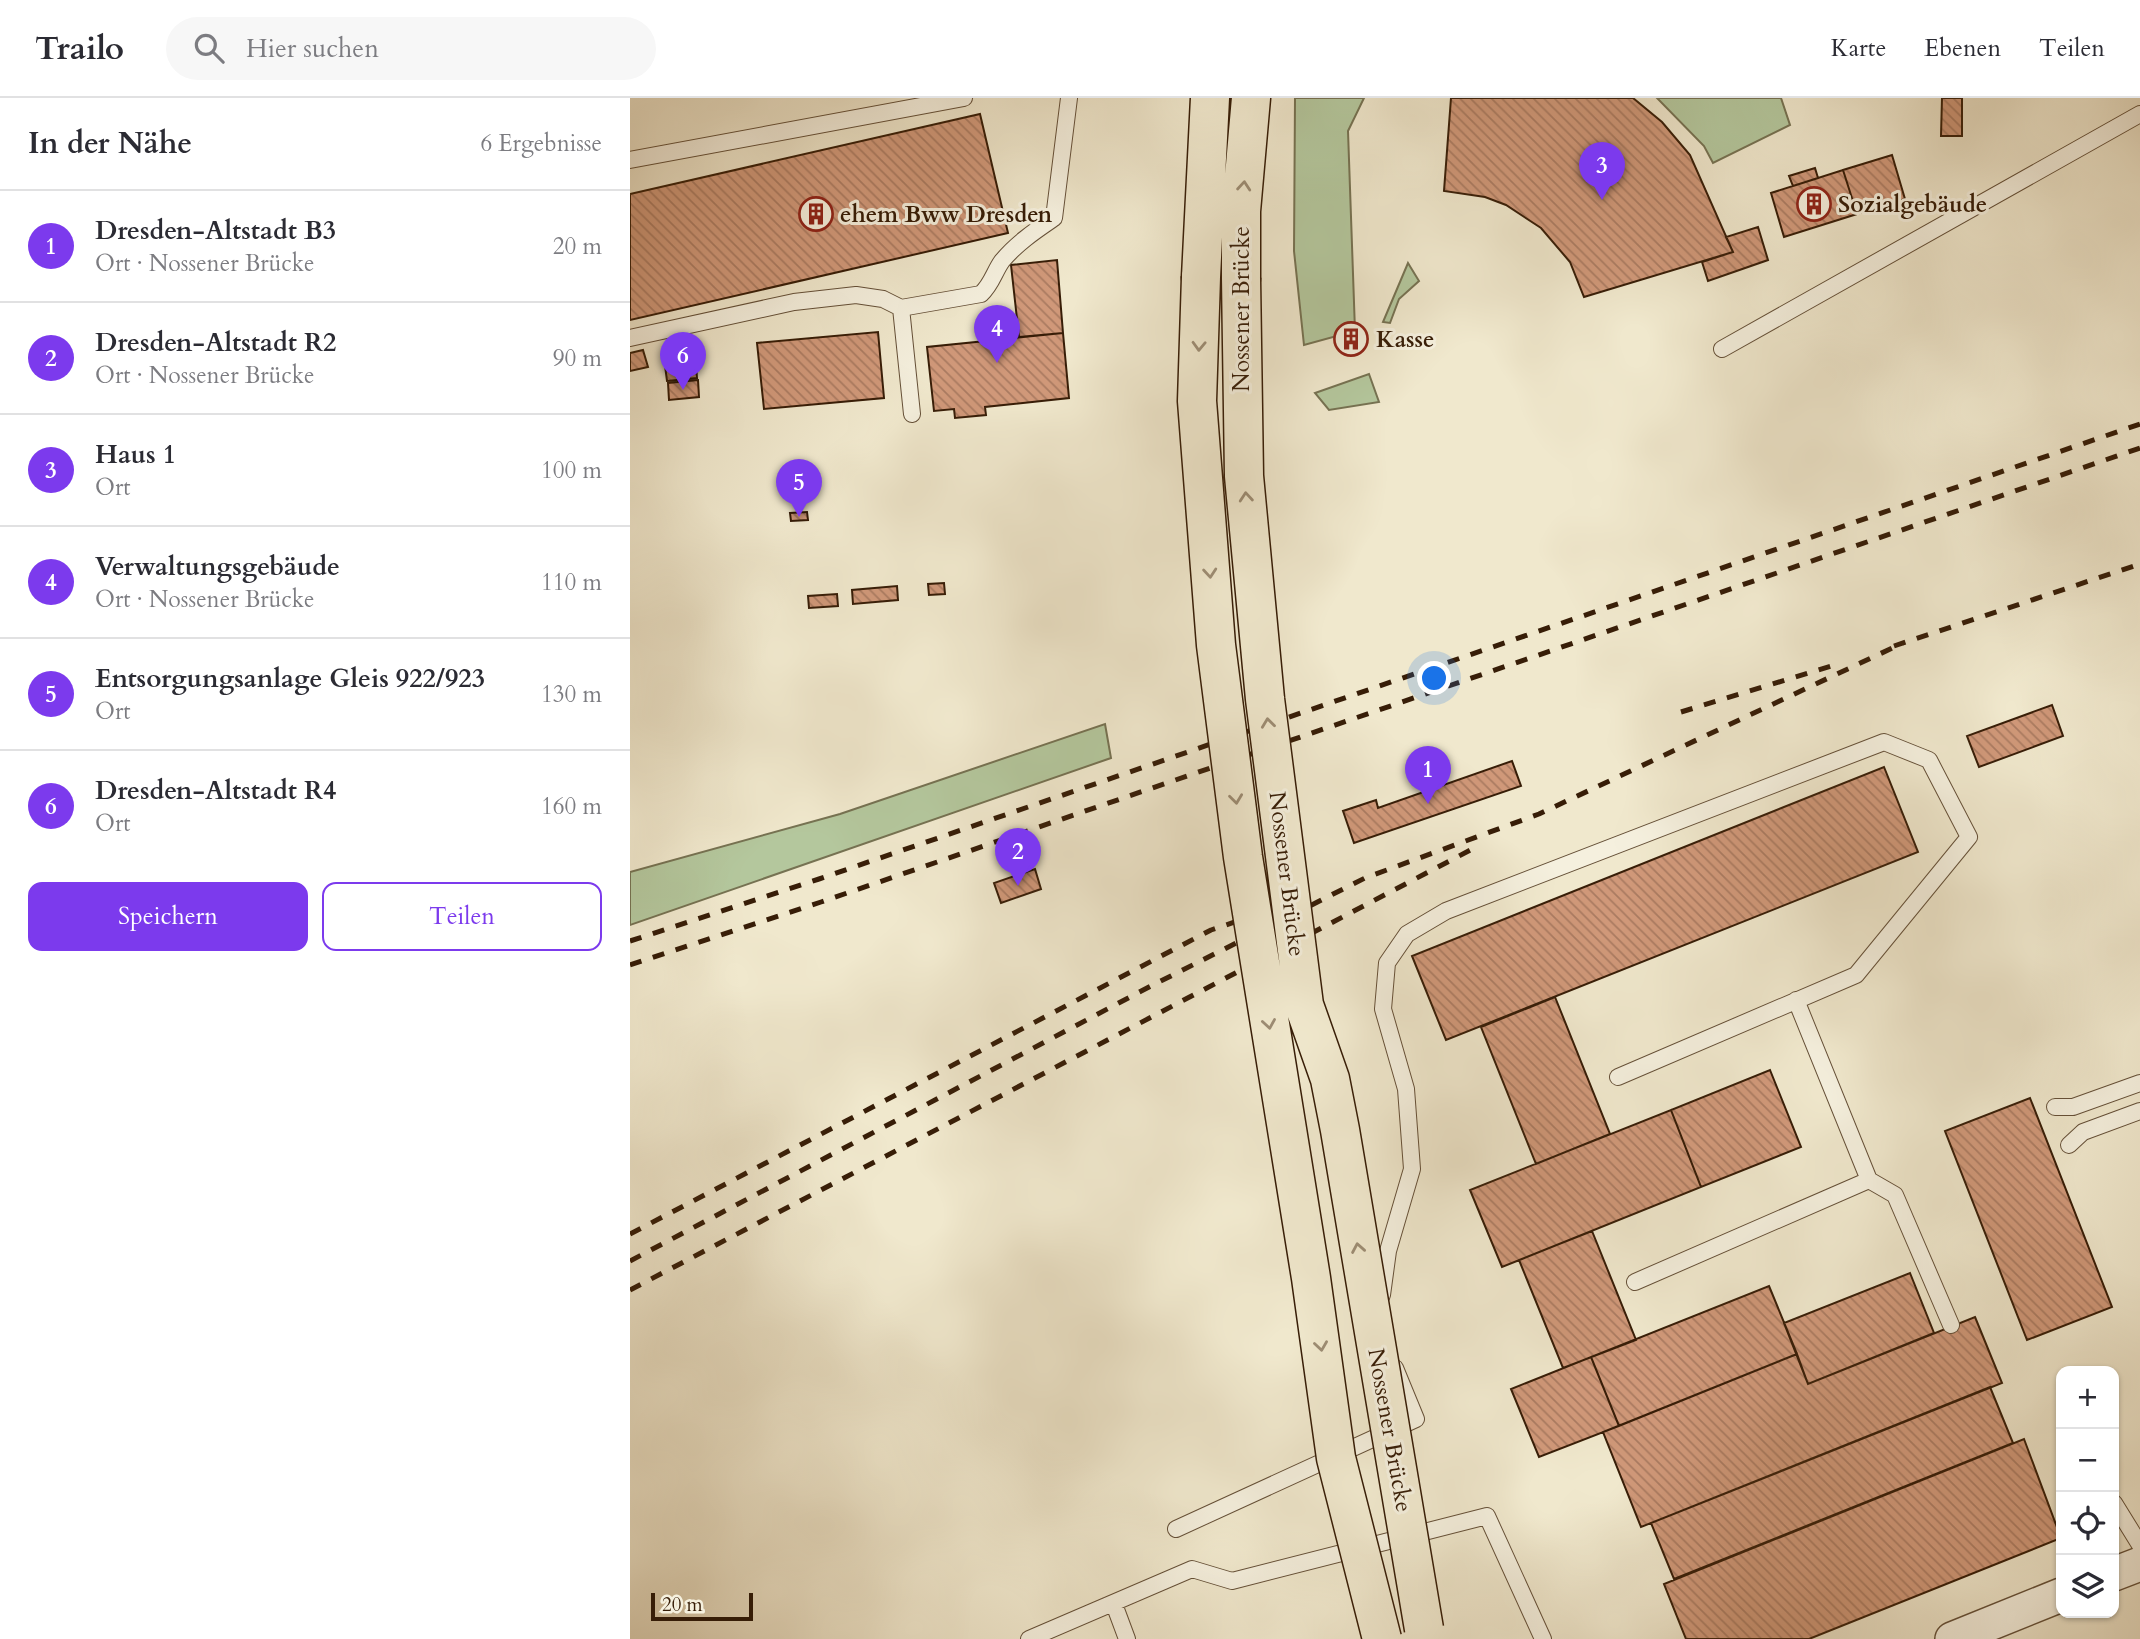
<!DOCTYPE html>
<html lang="de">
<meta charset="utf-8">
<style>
:root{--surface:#fff;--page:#f7f7f7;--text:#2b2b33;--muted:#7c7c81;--line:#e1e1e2;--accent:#7c3aed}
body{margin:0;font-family:Cardo,serif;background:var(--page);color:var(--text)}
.controls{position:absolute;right:21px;bottom:21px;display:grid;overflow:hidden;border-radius:14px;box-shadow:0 2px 5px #0004}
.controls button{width:63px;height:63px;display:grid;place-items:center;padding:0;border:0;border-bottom:2px solid var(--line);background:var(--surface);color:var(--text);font:35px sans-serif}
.scale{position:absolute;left:21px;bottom:18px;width:102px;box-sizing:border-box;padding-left:7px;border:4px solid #371d07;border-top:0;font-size:19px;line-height:24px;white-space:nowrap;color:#371d07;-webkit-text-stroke:5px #f5f0de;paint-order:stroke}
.you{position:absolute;left:805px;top:581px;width:24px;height:24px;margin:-18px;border:5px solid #fff;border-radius:50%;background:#1a73e8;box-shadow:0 0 0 10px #1a73e833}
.badge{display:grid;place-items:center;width:46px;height:46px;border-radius:50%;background:var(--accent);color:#fff;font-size:23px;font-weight:700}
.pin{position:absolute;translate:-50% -58px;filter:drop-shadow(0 2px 4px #0008)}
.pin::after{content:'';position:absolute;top:37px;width:24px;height:21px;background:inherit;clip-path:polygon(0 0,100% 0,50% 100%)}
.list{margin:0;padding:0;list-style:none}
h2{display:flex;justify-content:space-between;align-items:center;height:91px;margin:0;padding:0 28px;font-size:30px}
h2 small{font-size:23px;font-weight:400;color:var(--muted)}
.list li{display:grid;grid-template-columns:46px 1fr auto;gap:21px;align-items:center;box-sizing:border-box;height:112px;padding:0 28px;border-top:2px solid var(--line)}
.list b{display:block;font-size:26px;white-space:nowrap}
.list p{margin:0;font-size:23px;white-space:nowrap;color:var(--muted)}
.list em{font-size:23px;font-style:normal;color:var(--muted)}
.actions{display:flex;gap:14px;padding:21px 28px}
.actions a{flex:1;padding:16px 0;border:2px solid var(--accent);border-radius:14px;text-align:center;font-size:24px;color:var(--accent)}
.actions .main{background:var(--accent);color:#fff}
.icon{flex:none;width:38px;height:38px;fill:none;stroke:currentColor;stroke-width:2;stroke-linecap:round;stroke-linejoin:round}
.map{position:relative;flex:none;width:1510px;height:1541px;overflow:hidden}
header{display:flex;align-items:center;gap:42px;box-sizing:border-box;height:98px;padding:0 35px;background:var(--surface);border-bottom:2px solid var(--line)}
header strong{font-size:33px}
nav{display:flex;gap:38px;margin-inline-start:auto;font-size:24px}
.search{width:490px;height:63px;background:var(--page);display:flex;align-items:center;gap:18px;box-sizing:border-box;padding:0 24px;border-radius:38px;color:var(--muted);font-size:26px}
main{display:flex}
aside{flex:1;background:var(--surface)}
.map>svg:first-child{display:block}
.green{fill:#b4c79d;stroke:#767252;stroke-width:2}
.building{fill:url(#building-back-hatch);stroke:#371d07;stroke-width:2}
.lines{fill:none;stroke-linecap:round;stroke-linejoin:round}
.lane-casing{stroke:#655038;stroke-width:18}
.street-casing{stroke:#655038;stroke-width:36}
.primary-casing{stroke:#371d07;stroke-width:41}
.lane{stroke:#f5f0de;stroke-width:16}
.street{stroke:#f5f0de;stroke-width:33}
.primary{stroke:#f0e8cd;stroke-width:38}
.rail{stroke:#371d07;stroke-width:5;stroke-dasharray:12 12;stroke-linecap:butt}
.primary-bridge-casing{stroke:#371d07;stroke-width:41;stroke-linecap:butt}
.primary-bridge{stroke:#f0e8cd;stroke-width:38}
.oneway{stroke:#9d8d74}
.labels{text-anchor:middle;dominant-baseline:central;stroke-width:6;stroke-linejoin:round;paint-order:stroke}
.poi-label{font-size:23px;font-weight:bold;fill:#371d07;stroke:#f5f0de;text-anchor:start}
.street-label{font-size:23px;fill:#371d07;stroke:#f5f0de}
</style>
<header>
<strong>Trailo</strong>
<div class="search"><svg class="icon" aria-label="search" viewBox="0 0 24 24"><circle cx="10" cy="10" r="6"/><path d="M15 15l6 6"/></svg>Hier suchen</div>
<nav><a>Karte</a><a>Ebenen</a><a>Teilen</a></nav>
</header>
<main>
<aside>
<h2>In der Nähe<small>6 Ergebnisse</small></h2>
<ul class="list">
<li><span class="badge">1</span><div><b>Dresden-Altstadt B3</b><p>Ort · Nossener Brücke</p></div><em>20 m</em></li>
<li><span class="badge">2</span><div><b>Dresden-Altstadt R2</b><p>Ort · Nossener Brücke</p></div><em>90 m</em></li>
<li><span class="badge">3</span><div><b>Haus 1</b><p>Ort</p></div><em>100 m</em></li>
<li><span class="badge">4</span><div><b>Verwaltungsgebäude</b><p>Ort · Nossener Brücke</p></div><em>110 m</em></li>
<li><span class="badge">5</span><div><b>Entsorgungsanlage Gleis 922/923</b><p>Ort</p></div><em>130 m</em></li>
<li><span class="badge">6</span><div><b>Dresden-Altstadt R4</b><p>Ort</p></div><em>160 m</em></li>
</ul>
<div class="actions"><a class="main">Speichern</a><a>Teilen</a></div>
</aside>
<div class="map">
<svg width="1510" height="1541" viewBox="0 0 1510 1541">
<defs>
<pattern id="building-back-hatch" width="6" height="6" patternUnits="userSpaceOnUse" patternTransform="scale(1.75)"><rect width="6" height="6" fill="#d09879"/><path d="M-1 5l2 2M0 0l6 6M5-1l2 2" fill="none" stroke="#aa7b61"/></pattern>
</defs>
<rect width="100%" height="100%" fill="#f0e8cd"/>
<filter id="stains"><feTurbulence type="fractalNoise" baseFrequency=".00286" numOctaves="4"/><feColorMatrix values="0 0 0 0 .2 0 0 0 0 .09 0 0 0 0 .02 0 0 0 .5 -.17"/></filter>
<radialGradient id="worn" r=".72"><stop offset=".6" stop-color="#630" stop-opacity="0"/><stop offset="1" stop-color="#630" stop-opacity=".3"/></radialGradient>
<path class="green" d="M 665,0 L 734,0 L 718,33 L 725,233 L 674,247 L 664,153 Z
M 1027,0 L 1151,0 L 1160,27 L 1083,65 L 1074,48 Z
M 778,165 L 789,183 L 769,201 L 760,225 L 753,224 Z
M 739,276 L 749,304 L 699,312 L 685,295 Z
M 475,626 L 481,660 L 0,827 L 0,774 L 210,716 Z"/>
<path class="building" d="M 821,0 L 1003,0 L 1032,24 L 1060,57 L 1103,154 L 954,199 L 940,164 L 911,130 L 876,107 L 855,99 L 814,93 Z
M 1312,0 L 1332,0 L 1332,38 L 1311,38 Z
M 350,16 L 378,135 L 0,222 L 0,96 Z
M 1262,57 L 1275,101 L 1227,116 L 1213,72 Z
M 1185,70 L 1188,80 L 1163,88 L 1159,78 Z
M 1213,72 L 1227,116 L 1154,139 L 1141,95 Z
M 1128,129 L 1138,162 L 1078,183 L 1072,164 L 1103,154 L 1096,139 Z
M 427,162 L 433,235 L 389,239 L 381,167 Z
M 248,234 L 254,300 L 134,311 L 127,245 Z
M 433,235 L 439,300 L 355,309 L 356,317 L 325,320 L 324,311 L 304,313 L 297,249 Z
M 70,249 L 72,265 L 66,266 L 67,280 L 37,283 L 33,252 Z
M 13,252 L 18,269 L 0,273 L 0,255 Z
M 68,282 L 69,299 L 39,302 L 38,285 Z
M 177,414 L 178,422 L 161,423 L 160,415 Z
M 314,485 L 315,496 L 299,497 L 298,486 Z
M 267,488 L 268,502 L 223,506 L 222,492 Z
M 207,496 L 208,508 L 179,510 L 178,498 Z
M 1422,607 L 1433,638 L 1349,669 L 1337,638 Z
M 882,663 L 891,688 L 724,745 L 713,713 L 746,702 L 748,710 Z
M 1254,669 L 1288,754 L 816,942 L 782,858 Z
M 405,771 L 411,791 L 371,805 L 364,785 Z
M 925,899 L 980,1036 L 906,1066 L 851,929 Z
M 1140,972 L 1171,1049 L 1071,1089 L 1041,1012 Z
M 1400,1000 L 1482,1209 L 1397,1242 L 1315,1033 Z
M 1041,1012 L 1071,1089 L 872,1169 L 840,1092 Z
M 962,1133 L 1006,1242 L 933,1270 L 889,1162 Z
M 1280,1175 L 1304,1235 L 1178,1286 L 1154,1225 Z
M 1139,1188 L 1167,1256 L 989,1328 L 961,1259 Z
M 1345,1219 L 1372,1285 L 1011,1429 L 973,1334 L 1167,1256 L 1178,1286 Z
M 961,1259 L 989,1328 L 909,1359 L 881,1291 Z
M 1360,1289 L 1383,1345 L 1044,1481 L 1021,1425 Z
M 1394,1341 L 1431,1440 L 1179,1541 L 1056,1541 L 1034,1486 Z"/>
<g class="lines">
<g class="lane-casing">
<path id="lane" d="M 0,62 L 334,0
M 271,210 L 282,316
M 0,240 L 164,204 L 226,197 L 253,201 L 271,210 L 351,196 C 362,186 364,174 372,163 C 387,145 405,133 424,120 L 439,0
M 1092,251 L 1510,16
M 1425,1009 L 1443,1009 L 1510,985
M 1439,1047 L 1453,1034 L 1510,1013
M 1239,1082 L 1265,1097 L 1321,1227
M 1005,1184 L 1239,1082 L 1166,902
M 752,1197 L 758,1153 L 782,1071 L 776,991 L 753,911 L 757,865 L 777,836 L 816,813 L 1254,644 L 1299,662 L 1339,739 L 1226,877 L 988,979
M 1484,1405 L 1510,1447
M 546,1431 L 786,1321 L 765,1270
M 484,1506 L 497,1541
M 399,1541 L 562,1471 L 602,1483 L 857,1418 L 913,1541"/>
</g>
<g class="street-casing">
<path id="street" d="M 1484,1476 L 1510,1466
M 1322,1541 L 1431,1497"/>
</g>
<g class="primary-casing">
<path id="primary" d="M 571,179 L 580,0
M 611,180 L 611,113 L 621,0"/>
</g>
<use href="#lane" class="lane"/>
<use href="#street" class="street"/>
<use href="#primary" class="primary"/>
<path class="rail" d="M 1264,548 L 1510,466
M 1051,614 L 1211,565
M 0,843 L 189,781 L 1510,326
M 0,867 L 191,804 L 1510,350
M 0,1136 L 581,832 L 682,798
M 0,1163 L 519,889 L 735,780 L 909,716 L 1273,545
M 0,1192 L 850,747"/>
<g class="primary-bridge-casing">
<path id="primary-bridge" d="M 571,179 L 567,303 L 586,547 L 613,759 L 681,1180 L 706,1360 L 752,1541
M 611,180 L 614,378 L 635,601 L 674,907 L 700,981 L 710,1032 L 794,1531"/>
</g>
<use href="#primary-bridge" class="primary-bridge"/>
</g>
<defs><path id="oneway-chevron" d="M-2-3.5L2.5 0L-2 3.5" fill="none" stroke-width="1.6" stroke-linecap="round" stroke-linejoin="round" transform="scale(1.75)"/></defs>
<g class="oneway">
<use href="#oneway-chevron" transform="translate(614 88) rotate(-85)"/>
<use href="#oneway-chevron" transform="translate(569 248) rotate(92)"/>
<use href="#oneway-chevron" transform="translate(616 399) rotate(-95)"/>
<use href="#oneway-chevron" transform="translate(580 475) rotate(85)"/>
<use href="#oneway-chevron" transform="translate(638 625) rotate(-97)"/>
<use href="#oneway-chevron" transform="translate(606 701) rotate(83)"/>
<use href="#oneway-chevron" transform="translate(639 926) rotate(81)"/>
<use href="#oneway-chevron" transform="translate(728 1150) rotate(-100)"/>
<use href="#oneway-chevron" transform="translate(691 1248) rotate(82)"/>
</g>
<defs>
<g id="building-ring" transform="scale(1.75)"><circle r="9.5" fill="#f5f0de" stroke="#8f2418" stroke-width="1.5"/><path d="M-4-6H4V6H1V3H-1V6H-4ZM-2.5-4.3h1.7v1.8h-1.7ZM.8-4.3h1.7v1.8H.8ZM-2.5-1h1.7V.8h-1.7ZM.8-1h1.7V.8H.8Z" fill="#8f2418"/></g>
</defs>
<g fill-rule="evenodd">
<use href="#building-ring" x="1184" y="106"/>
<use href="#building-ring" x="186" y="116"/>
<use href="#building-ring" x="721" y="241"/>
</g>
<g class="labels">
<g class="poi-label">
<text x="1208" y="106">Sozialgebäude</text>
<text x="210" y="116">ehem Bww Dresden</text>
<text x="746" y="241">Kasse</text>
</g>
<g class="street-label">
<text transform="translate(611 211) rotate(-90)">Nossener Brücke</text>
<text transform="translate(657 776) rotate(83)">Nossener Brücke</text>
<text transform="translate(760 1332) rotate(80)">Nossener Brücke</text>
</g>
</g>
<rect width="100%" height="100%" filter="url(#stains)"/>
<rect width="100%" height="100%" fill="url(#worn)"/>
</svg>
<div class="controls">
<button>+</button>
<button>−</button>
<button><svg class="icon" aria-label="locate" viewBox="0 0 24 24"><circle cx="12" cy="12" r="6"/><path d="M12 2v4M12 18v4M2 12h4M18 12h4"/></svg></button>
<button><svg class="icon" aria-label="layers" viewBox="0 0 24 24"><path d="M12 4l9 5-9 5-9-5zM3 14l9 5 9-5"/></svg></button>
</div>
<div class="scale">20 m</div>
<div class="you"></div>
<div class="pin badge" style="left:798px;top:706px">1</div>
<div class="pin badge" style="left:388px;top:788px">2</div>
<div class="pin badge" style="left:972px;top:102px">3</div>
<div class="pin badge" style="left:367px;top:265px">4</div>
<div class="pin badge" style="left:169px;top:419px">5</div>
<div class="pin badge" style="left:53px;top:292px">6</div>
</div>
</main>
